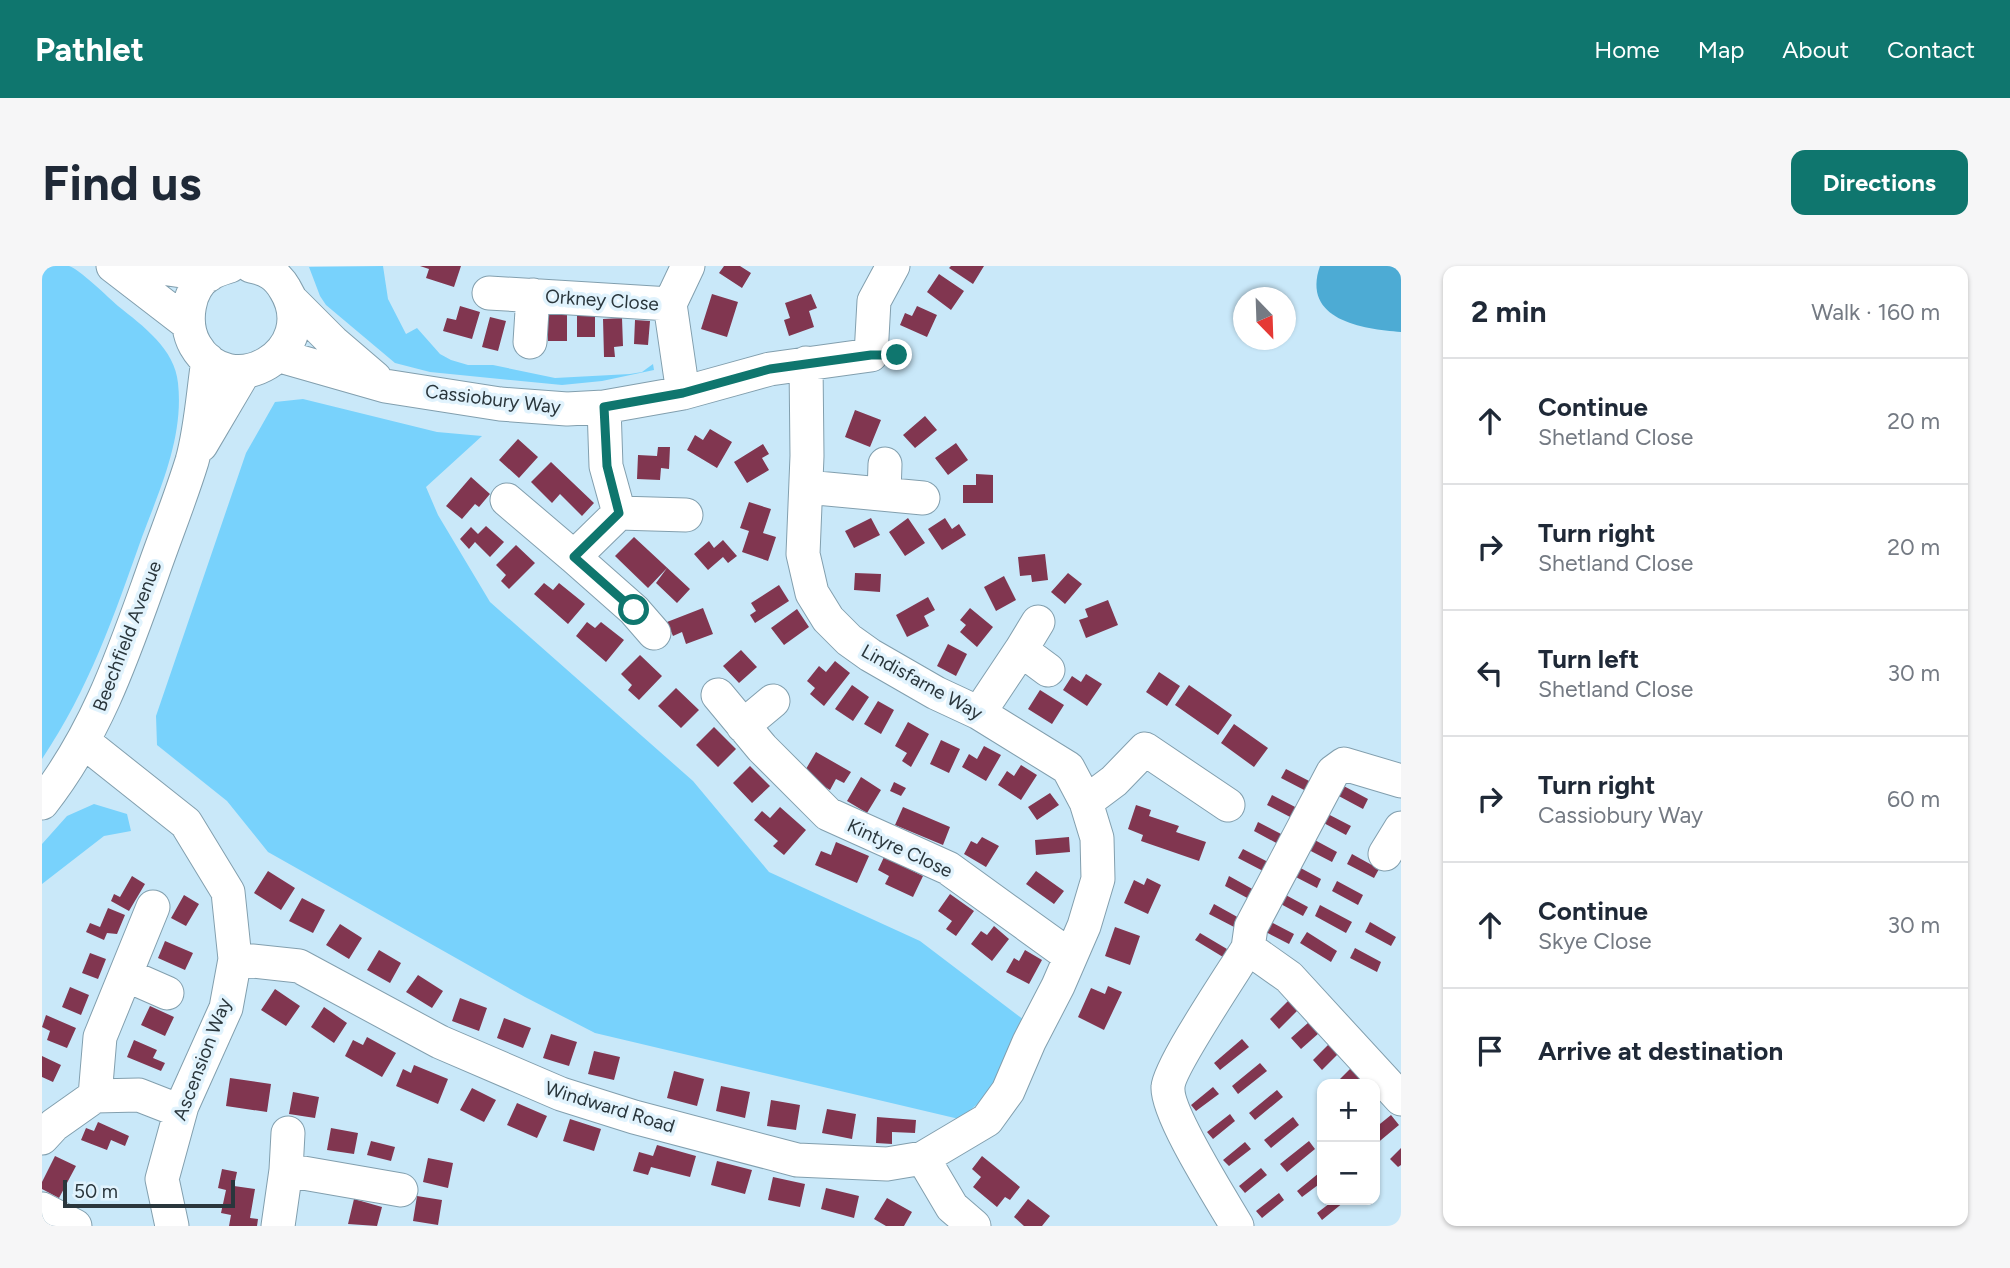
<!DOCTYPE html>
<meta charset="utf-8">
<style>
:root{--surface:#fff;--page:#f6f6f7;--text:#1f2937;--muted:#747a83;--line:#e0e1e3;--accent:#0f766e}
body{margin:0;font-family:Figtree,sans-serif;background:var(--page);color:var(--text)}
.controls{position:absolute;right:21px;bottom:21px;display:grid;overflow:hidden;border-radius:14px;box-shadow:0 2px 5px #0004}
.controls button{width:63px;height:63px;display:grid;place-items:center;padding:0;border:0;border-bottom:2px solid var(--line);background:var(--surface);color:var(--text);font:35px sans-serif}
.compass{position:absolute;left:1191px;top:21px;width:63px;height:63px;border-radius:50%;background:var(--surface);box-shadow:0 2px 5px #0004;rotate:157deg}
.scale{position:absolute;left:21px;bottom:18px;width:172px;box-sizing:border-box;padding-left:7px;border:4px solid #2a363c;border-top:0;font-size:19px;line-height:24px;white-space:nowrap;color:#2a363c;-webkit-text-stroke:5px #e1f3fd;paint-order:stroke}
.stop{position:absolute;width:21px;height:21px;margin:-16px;border:5px solid #0f766e;border-radius:50%;background:#fff}
.stop.end{background:#0f766e;border-color:#fff;box-shadow:0 2px 7px #0008}
.list{margin:0;padding:0;list-style:none}
h2{display:flex;justify-content:space-between;align-items:center;height:91px;margin:0;padding:0 28px;font-size:30px}
h2 small{font-size:23px;font-weight:400;color:var(--muted)}
.list li{display:grid;grid-template-columns:46px 1fr auto;gap:21px;align-items:center;box-sizing:border-box;height:126px;padding:0 28px;border-top:2px solid var(--line)}
.list b{display:block;font-size:26px;white-space:nowrap}
.list p{margin:0;font-size:23px;white-space:nowrap;color:var(--muted)}
.list em{font-size:23px;font-style:normal;color:var(--muted)}
.icon{flex:none;width:38px;height:38px;fill:none;stroke:currentColor;stroke-width:2;stroke-linecap:round;stroke-linejoin:round}
.map{position:relative;flex:none;width:1359px;height:960px;overflow:hidden;border-radius:14px}
header{display:flex;align-items:center;gap:42px;box-sizing:border-box;height:98px;padding:0 35px;background:var(--accent);color:#fff}
header strong{font-size:33px}
nav{display:flex;gap:38px;margin-inline-start:auto;font-size:24px}
.intro{display:flex;align-items:center;justify-content:space-between;box-sizing:border-box;height:168px;padding:0 42px}
h1{margin:0;font-size:49px}
.button{padding:18px 32px;border-radius:14px;background:var(--accent);color:#fff;font-size:24px;font-weight:700}
main{display:flex;gap:42px;padding:0 42px}
aside{flex:1;background:var(--surface);border-radius:14px;box-shadow:0 2px 5px #0004}
.map>svg:first-child{display:block}
.green{fill:#78d2fc}
.water{fill:#4dabd4}
.building{fill:#813650}
.lines{fill:none;stroke-linecap:round;stroke-linejoin:round}
.minor-casing{stroke:#829fae;stroke-width:35}
.minor{stroke:#fff;stroke-width:33}
.route{stroke:#0f766e;stroke-width:9}
.labels{text-anchor:middle;dominant-baseline:central;stroke-width:7;stroke-linejoin:round;paint-order:stroke}
.street-label{font-size:19px;fill:#2a363c;stroke:#e1f3fd}
</style>
<header>
<strong>Pathlet</strong>
<nav><a>Home</a><a>Map</a><a>About</a><a>Contact</a></nav>
</header>
<div class="intro"><h1>Find us</h1><a class="button">Directions</a></div>
<main>
<div class="map">
<svg width="1359" height="960" viewBox="0 0 1359 960">
<rect width="100%" height="100%" fill="#c9e8f9"/>
<path class="green" d="M 0,0 C 8,0 19,0 27,0 C 36,2 67,32 76,40 C 101,60 133,83 136,117 C 142,171 118,223 100,271 C 72,350 47,423 0,493 Z
M 341,0 L 346,33 L 364,68 L 375,62 L 398,88 L 409,94 L 426,99 L 451,99 L 513,112 L 588,108 L 600,106 L 611,98 L 612,104 L 560,115 L 520,119 L 388,106 L 353,97 L 284,39 L 278,30 L 267,1 Z
M 261,133 L 395,166 L 440,170 L 384,221 L 396,249 L 448,336 L 651,515 L 727,606 L 878,675 L 986,757 L 948,828 L 917,853 L 553,767 L 483,731 L 226,586 L 185,535 L 115,479 L 114,450 L 204,187 L 233,136 Z
M 52,538 L 85,548 L 89,565 L 62,570 L 0,618 L 0,578 L 25,550 Z"/>
<path class="water" d="M 1278,0 L 1359,0 L 1359,66 C 1320,63 1259,54 1278,0 Z"/>
<path class="building" d="M 378,0 L 419,0 L 412,21 L 384,12 L 387,3 Z
M 682,0 L 698,0 L 709,7 L 700,22 L 677,7 Z
M 909,0 L 942,0 L 931,18 L 907,2 Z
M 897,8 L 922,25 L 909,44 L 885,26 Z
M 670,28 L 696,36 L 685,71 L 659,63 Z
M 769,28 L 775,42 L 767,45 L 772,61 L 747,70 L 742,54 L 748,52 L 743,37 Z
M 418,40 L 438,46 L 430,73 L 401,65 L 405,52 L 414,54 Z
M 875,40 L 895,49 L 885,71 L 858,59 L 863,47 L 870,50 Z
M 535,46 L 553,46 L 553,71 L 535,71 Z
M 525,48 L 525,75 L 506,75 L 505,49 Z
M 448,51 L 464,55 L 456,85 L 440,81 Z
M 580,52 L 581,80 L 572,81 L 573,91 L 562,91 L 561,53 Z
M 593,54 L 608,55 L 606,79 L 592,78 Z
M 813,144 L 839,154 L 828,181 L 803,171 Z
M 883,150 L 895,164 L 873,182 L 861,169 Z
M 668,163 L 690,176 L 675,202 L 645,184 L 653,169 L 661,174 Z
M 476,173 L 496,191 L 477,212 L 457,194 Z
M 914,177 L 926,194 L 906,209 L 893,192 Z
M 721,178 L 727,188 L 720,192 L 727,204 L 705,217 L 692,196 Z
M 616,181 L 628,181 L 627,203 L 619,202 L 618,214 L 595,213 L 596,189 L 615,190 Z
M 509,196 L 552,237 L 540,250 L 518,228 L 510,237 L 489,216 Z
M 934,208 L 951,209 L 951,237 L 921,237 L 921,219 L 934,219 Z
M 429,211 L 448,228 L 437,241 L 433,238 L 420,253 L 404,240 Z
M 707,236 L 729,243 L 721,267 L 734,271 L 726,295 L 700,286 L 707,265 L 698,262 Z
M 829,252 L 838,269 L 812,282 L 803,265 Z
M 866,252 L 883,277 L 863,290 L 847,266 Z
M 903,252 L 910,263 L 917,258 L 924,269 L 900,284 L 886,263 Z
M 444,260 L 462,276 L 448,291 L 433,276 L 427,283 L 418,273 L 429,261 L 436,268 Z
M 592,271 L 648,323 L 635,337 L 614,317 L 625,302 L 606,322 L 573,290 Z
M 681,274 L 695,290 L 686,297 L 681,291 L 666,304 L 652,288 L 667,275 L 672,282 Z
M 474,279 L 493,297 L 467,323 L 459,315 L 464,309 L 454,299 Z
M 1003,288 L 1006,314 L 990,316 L 989,309 L 978,310 L 976,291 Z
M 813,307 L 839,308 L 838,326 L 812,324 Z
M 1026,307 L 1040,318 L 1023,338 L 1009,326 Z
M 962,310 L 974,334 L 954,345 L 942,321 Z
M 502,317 L 511,324 L 517,317 L 543,338 L 526,358 L 492,328 Z
M 737,319 L 747,335 L 713,357 L 708,349 L 714,345 L 709,337 Z
M 886,331 L 893,344 L 882,350 L 887,360 L 865,371 L 854,349 Z
M 1066,334 L 1076,359 L 1044,372 L 1037,354 L 1046,351 L 1043,343 Z
M 661,342 L 671,368 L 644,378 L 640,366 L 631,370 L 625,356 Z
M 928,342 L 951,361 L 935,381 L 918,366 L 924,359 L 918,354 Z
M 755,343 L 767,361 L 742,379 L 729,362 Z
M 545,356 L 553,362 L 559,356 L 582,374 L 564,396 L 534,370 Z
M 906,378 L 925,388 L 914,410 L 895,400 Z
M 699,384 L 715,401 L 697,417 L 681,400 Z
M 598,389 L 620,410 L 597,434 L 586,424 L 590,419 L 579,408 Z
M 793,395 L 808,407 L 782,440 L 768,428 L 773,422 L 765,415 L 777,400 L 784,406 Z
M 1117,406 L 1138,420 L 1125,440 L 1104,426 Z
M 1044,408 L 1060,418 L 1045,440 L 1021,424 L 1030,410 L 1039,416 Z
M 810,419 L 827,431 L 811,455 L 793,443 Z
M 1147,419 L 1190,449 L 1176,469 L 1133,439 Z
M 634,422 L 657,444 L 639,462 L 616,440 Z
M 998,424 L 1022,439 L 1010,458 L 986,443 Z
M 836,435 L 852,444 L 839,468 L 822,458 Z
M 866,456 L 887,468 L 869,501 L 860,495 L 865,487 L 853,480 Z
M 1192,458 L 1226,482 L 1212,501 L 1179,477 Z
M 672,461 L 694,483 L 676,501 L 654,479 Z
M 899,474 L 918,483 L 907,507 L 888,498 Z
M 942,480 L 959,489 L 944,515 L 920,501 L 927,488 L 935,493 Z
M 774,486 L 809,506 L 802,517 L 794,513 L 788,524 L 761,508 Z
M 979,499 L 995,509 L 979,534 L 956,519 L 965,505 L 972,510 Z
M 708,500 L 728,520 L 710,537 L 691,517 Z
M 1244,503 L 1271,517 L 1266,526 L 1239,512 Z
M 819,511 L 839,524 L 825,547 L 805,535 Z
M 852,516 L 864,522 L 859,530 L 848,525 Z
M 1298,518 L 1326,533 L 1321,543 L 1293,528 Z
M 1008,527 L 1017,539 L 995,554 L 986,541 Z
M 1230,529 L 1257,543 L 1252,553 L 1225,539 Z
M 1094,539 L 1109,544 L 1107,550 L 1137,560 L 1134,566 L 1164,576 L 1157,595 L 1099,575 L 1101,569 L 1086,563 Z
M 738,541 L 764,564 L 742,589 L 731,580 L 736,575 L 712,554 L 720,545 L 728,552 Z
M 861,541 L 908,561 L 901,579 L 853,559 Z
M 1282,546 L 1309,560 L 1304,569 L 1278,555 Z
M 1216,556 L 1243,570 L 1238,579 L 1212,565 Z
M 940,571 L 957,580 L 944,601 L 922,588 L 929,575 L 935,578 Z
M 1027,571 L 1028,586 L 994,589 L 993,574 Z
M 1269,572 L 1295,586 L 1290,596 L 1263,582 Z
M 794,576 L 827,590 L 815,617 L 773,599 L 779,585 L 789,589 Z
M 1201,583 L 1228,597 L 1223,606 L 1196,592 Z
M 1310,588 L 1337,603 L 1332,612 L 1305,598 Z
M 842,591 L 881,610 L 871,631 L 843,618 L 847,610 L 836,604 Z
M 1253,599 L 1279,613 L 1275,622 L 1248,608 Z
M 226,605 L 253,622 L 239,644 L 212,627 Z
M 994,605 L 1022,625 L 1012,638 L 984,618 Z
M 90,610 L 103,618 L 87,645 L 69,635 L 72,628 L 78,631 Z
M 1187,610 L 1214,625 L 1209,634 L 1183,620 Z
M 1105,612 L 1119,619 L 1106,648 L 1082,637 L 1092,614 L 1102,619 Z
M 1295,615 L 1321,629 L 1316,639 L 1290,625 Z
M 1240,627 L 1266,641 L 1261,650 L 1235,636 Z
M 908,628 L 932,645 L 914,670 L 904,663 L 910,655 L 896,645 Z
M 142,629 L 157,638 L 144,660 L 129,652 Z
M 260,632 L 283,644 L 271,667 L 247,655 Z
M 1172,638 L 1199,653 L 1194,662 L 1167,648 Z
M 1278,639 L 1310,656 L 1304,667 L 1273,650 Z
M 66,642 L 83,649 L 75,668 L 65,667 L 62,674 L 44,666 L 48,657 L 58,661 Z
M 1225,654 L 1252,668 L 1247,678 L 1220,664 Z
M 1328,656 L 1354,671 L 1349,680 L 1323,666 Z
M 298,658 L 320,672 L 307,693 L 284,679 Z
M 952,660 L 967,673 L 950,695 L 929,678 L 939,665 L 945,669 Z
M 1073,661 L 1098,670 L 1088,699 L 1063,690 Z
M 1265,666 L 1295,685 L 1289,696 L 1258,677 Z
M 1158,667 L 1185,683 L 1181,691 L 1153,674 Z
M 123,675 L 151,687 L 143,704 L 116,692 Z
M 1313,682 L 1339,696 L 1335,706 L 1308,692 Z
M 337,684 L 359,697 L 348,717 L 325,704 Z
M 983,684 L 1000,694 L 987,718 L 964,706 L 972,692 L 977,695 Z
M 48,687 L 64,693 L 56,713 L 40,707 Z
M 376,709 L 401,725 L 390,742 L 364,726 Z
M 1066,720 L 1080,726 L 1062,764 L 1036,751 L 1049,722 L 1063,728 Z
M 28,721 L 47,729 L 39,749 L 20,741 Z
M 233,723 L 258,740 L 244,760 L 219,744 Z
M 418,732 L 445,742 L 437,765 L 410,755 Z
M 1247,734 L 1256,744 L 1237,763 L 1228,753 Z
M 108,740 L 132,751 L 123,770 L 99,759 Z
M 282,741 L 305,757 L 292,777 L 269,761 Z
M 4,749 L 34,762 L 25,782 L 5,774 L 8,765 L 0,761 Z
M 462,752 L 489,762 L 481,782 L 455,772 Z
M 1267,756 L 1277,767 L 1259,783 L 1249,772 Z
M 509,768 L 535,776 L 527,800 L 501,792 Z
M 325,771 L 354,787 L 340,811 L 303,790 L 311,774 L 321,779 Z
M 1200,773 L 1207,781 L 1178,804 L 1172,797 Z
M 92,774 L 115,784 L 111,792 L 123,797 L 119,805 L 85,791 Z
M 1287,778 L 1296,788 L 1280,804 L 1271,794 Z
M 552,785 L 578,791 L 572,814 L 546,808 Z
M 0,790 L 19,799 L 11,816 L 0,811 Z
M 1218,797 L 1225,805 L 1196,828 L 1190,820 Z
M 372,799 L 406,813 L 396,838 L 354,820 L 361,803 L 369,807 Z
M 1309,802 L 1318,812 L 1311,818 L 1293,818 Z
M 632,805 L 662,813 L 655,840 L 625,832 Z
M 188,812 L 229,818 L 225,846 L 184,840 Z
M 679,820 L 708,826 L 703,852 L 674,845 Z
M 1171,821 L 1177,828 L 1154,845 L 1149,839 Z
M 430,822 L 454,834 L 442,856 L 418,844 Z
M 1235,824 L 1241,831 L 1213,854 L 1207,847 Z
M 251,826 L 277,831 L 273,852 L 247,848 Z
M 729,834 L 758,839 L 754,864 L 725,860 Z
M 475,837 L 505,850 L 495,872 L 465,859 Z
M 785,843 L 814,848 L 810,873 L 780,867 Z
M 1188,848 L 1193,855 L 1171,873 L 1165,866 Z
M 1349,849 L 1357,859 L 1333,879 L 1333,862 Z
M 835,851 L 874,854 L 873,867 L 850,866 L 850,878 L 834,877 Z
M 1251,851 L 1257,859 L 1229,882 L 1222,874 Z
M 528,853 L 559,863 L 552,885 L 521,875 Z
M 56,856 L 87,870 L 83,880 L 69,874 L 65,884 L 39,874 L 44,862 L 52,865 Z
M 289,862 L 316,867 L 312,888 L 285,884 Z
M 329,875 L 353,881 L 349,895 L 325,889 Z
M 1267,875 L 1273,883 L 1245,906 L 1238,898 Z
M 1203,876 L 1209,883 L 1187,900 L 1181,894 Z
M 615,879 L 654,890 L 648,911 L 609,901 L 606,909 L 591,905 L 597,886 L 611,890 Z
M 1359,882 L 1359,899 L 1356,901 L 1348,893 Z
M 13,890 L 34,900 L 17,932 L 0,923 L 0,916 Z
M 940,890 L 978,921 L 968,934 L 963,931 L 955,941 L 931,921 L 939,911 L 930,903 Z
M 386,892 L 411,897 L 406,922 L 381,916 Z
M 675,895 L 710,904 L 703,928 L 669,919 Z
M 1219,902 L 1225,909 L 1203,927 L 1197,920 Z
M 180,903 L 195,906 L 192,920 L 213,923 L 208,952 L 216,953 L 215,960 L 187,960 L 189,949 L 179,947 L 184,924 L 176,922 Z
M 1277,907 L 1280,916 L 1260,931 L 1255,925 Z
M 731,911 L 763,918 L 758,941 L 726,934 Z
M 784,922 L 817,930 L 812,952 L 779,943 Z
M 1237,927 L 1242,934 L 1220,952 L 1214,945 Z
M 375,930 L 400,934 L 396,959 L 371,955 Z
M 845,932 L 870,946 L 862,960 L 844,960 L 832,953 Z
M 312,933 L 340,941 L 335,960 L 306,958 Z
M 986,933 L 1008,950 L 1000,960 L 982,960 L 972,951 Z
M 1292,934 L 1300,934 L 1302,936 L 1280,954 L 1275,947 Z"/>
<g class="lines">
<g class="minor-casing">
<path id="minor" d="M 71,0 L 145,57
M 106,0 L 167,9
M 188,0 C 182,2 174,4 168,8 C 145,21 141,58 153,79 C 188,140 281,85 243,23 C 235,9 225,3 209,0
M 447,27 L 628,38
M 251,36 L 291,76 L 333,112
M 488,76 L 491,29
M 238,90 L 343,120 L 458,138 L 525,143 L 562,141 L 641,127 L 728,103 L 829,89 L 832,35 L 851,0
M 764,97 L 765,190 L 761,288 L 770,327 L 786,353 L 807,374 L 828,389 L 894,427 L 937,447 L 1026,502 L 1044,536 L 1055,572 L 1056,613 L 1042,660 L 1016,720 L 987,776 L 966,825 L 945,854 L 881,892
M 641,127 L 628,38 L 646,0
M 562,141 L 564,200 L 577,247 L 532,291 L 592,344 L 612,367
M 159,179 L 202,106
M 764,221 L 881,232
M 842,228 L 843,198
M 465,234 L 532,291
M 577,247 L 644,249
M 979,384 L 996,356
M 676,429 L 720,482 L 786,548 L 906,602 L 1028,690
M 937,447 L 979,384 L 1006,404
M 701,460 L 731,435
M 42,476 L 144,557 L 186,626 L 193,693 L 184,742 L 140,840 L 120,913 L 130,960
M 1359,515 L 1302,498 L 1291,506 L 1209,661 L 1206,682 L 1247,711 L 1359,833
M 1044,536 L 1072,515 L 1103,483 L 1186,539
M 0,537 C 54,468 80,392 109,311 C 122,273 138,234 150,195 C 159,163 161,127 166,94
M 1343,588 L 1359,562
M 193,693 L 257,700 L 398,776 L 519,828 L 592,851 L 755,894 L 845,898 L 881,892 L 910,941 L 932,960
M 84,709 L 125,727
M 53,830 L 58,771 L 111,641
M 0,872 L 12,859 L 53,830 L 97,829 L 138,845
M 244,904 L 246,867
M 0,943 L 33,960
M 236,960 L 244,904 L 359,924
M 1195,960 C 1180,934 1124,847 1126,821 C 1127,801 1192,705 1206,682"/>
</g>
<use href="#minor" class="minor"/>
</g>
<g class="lines">
<path class="route" d="M 592,344 L 532,291 L 577,247 L 565,200 L 562,141 L 641,127 L 728,103 L 829,89 L 855,89"/>
</g>
<g class="labels">
<g class="street-label">
<text transform="translate(560 34) rotate(4)">Orkney Close</text>
<text transform="translate(451 133) rotate(7)">Cassiobury Way</text>
<text transform="translate(85 370) rotate(-69)">Beechfield Avenue</text>
<text transform="translate(880 416) rotate(29)">Lindisfarne Way</text>
<text transform="translate(858 582) rotate(25)">Kintyre Close</text>
<text transform="translate(160 793) rotate(-69)">Ascension Way</text>
<text transform="translate(568 841) rotate(17)">Windward Road</text>
</g>
</g>
</svg>
<div class="controls">
<button>+</button>
<button>−</button>
</div>
<svg class="compass" viewBox="-18 -18 36 36"><path d="M0-13l5 13h-10z" fill="#e53935"/><path d="M0 13l5-13h-10z" fill="#747a83"/></svg>
<div class="scale">50 m</div>
<div class="stop" style="left:592px;top:344px"></div>
<div class="stop end" style="left:855px;top:89px"></div>
</div>
<aside>
<h2>2 min<small>Walk · 160 m</small></h2>
<ul class="list">
<li><svg class="icon" aria-label="ahead" viewBox="0 0 24 24"><path d="M12 20V5M6 11l6-6 6 6"/></svg><div><b>Continue</b><p>Shetland Close</p></div><em>20 m</em></li>
<li><svg class="icon" aria-label="right" viewBox="0 0 24 24"><path d="M7 20v-9h11M14 6l5 5-5 5"/></svg><div><b>Turn right</b><p>Shetland Close</p></div><em>20 m</em></li>
<li><svg class="icon" aria-label="left" viewBox="0 0 24 24"><path d="M17 20v-9H6M10 6l-5 5 5 5"/></svg><div><b>Turn left</b><p>Shetland Close</p></div><em>30 m</em></li>
<li><svg class="icon" aria-label="right" viewBox="0 0 24 24"><path d="M7 20v-9h11M14 6l5 5-5 5"/></svg><div><b>Turn right</b><p>Cassiobury Way</p></div><em>60 m</em></li>
<li><svg class="icon" aria-label="ahead" viewBox="0 0 24 24"><path d="M12 20V5M6 11l6-6 6 6"/></svg><div><b>Continue</b><p>Skye Close</p></div><em>30 m</em></li>
<li><svg class="icon" aria-label="arrive" viewBox="0 0 24 24"><path d="M6 21V4h12l-3 4 3 4H6"/></svg><div><b>Arrive at destination</b></div></li>
</ul>
</aside>
</main>
